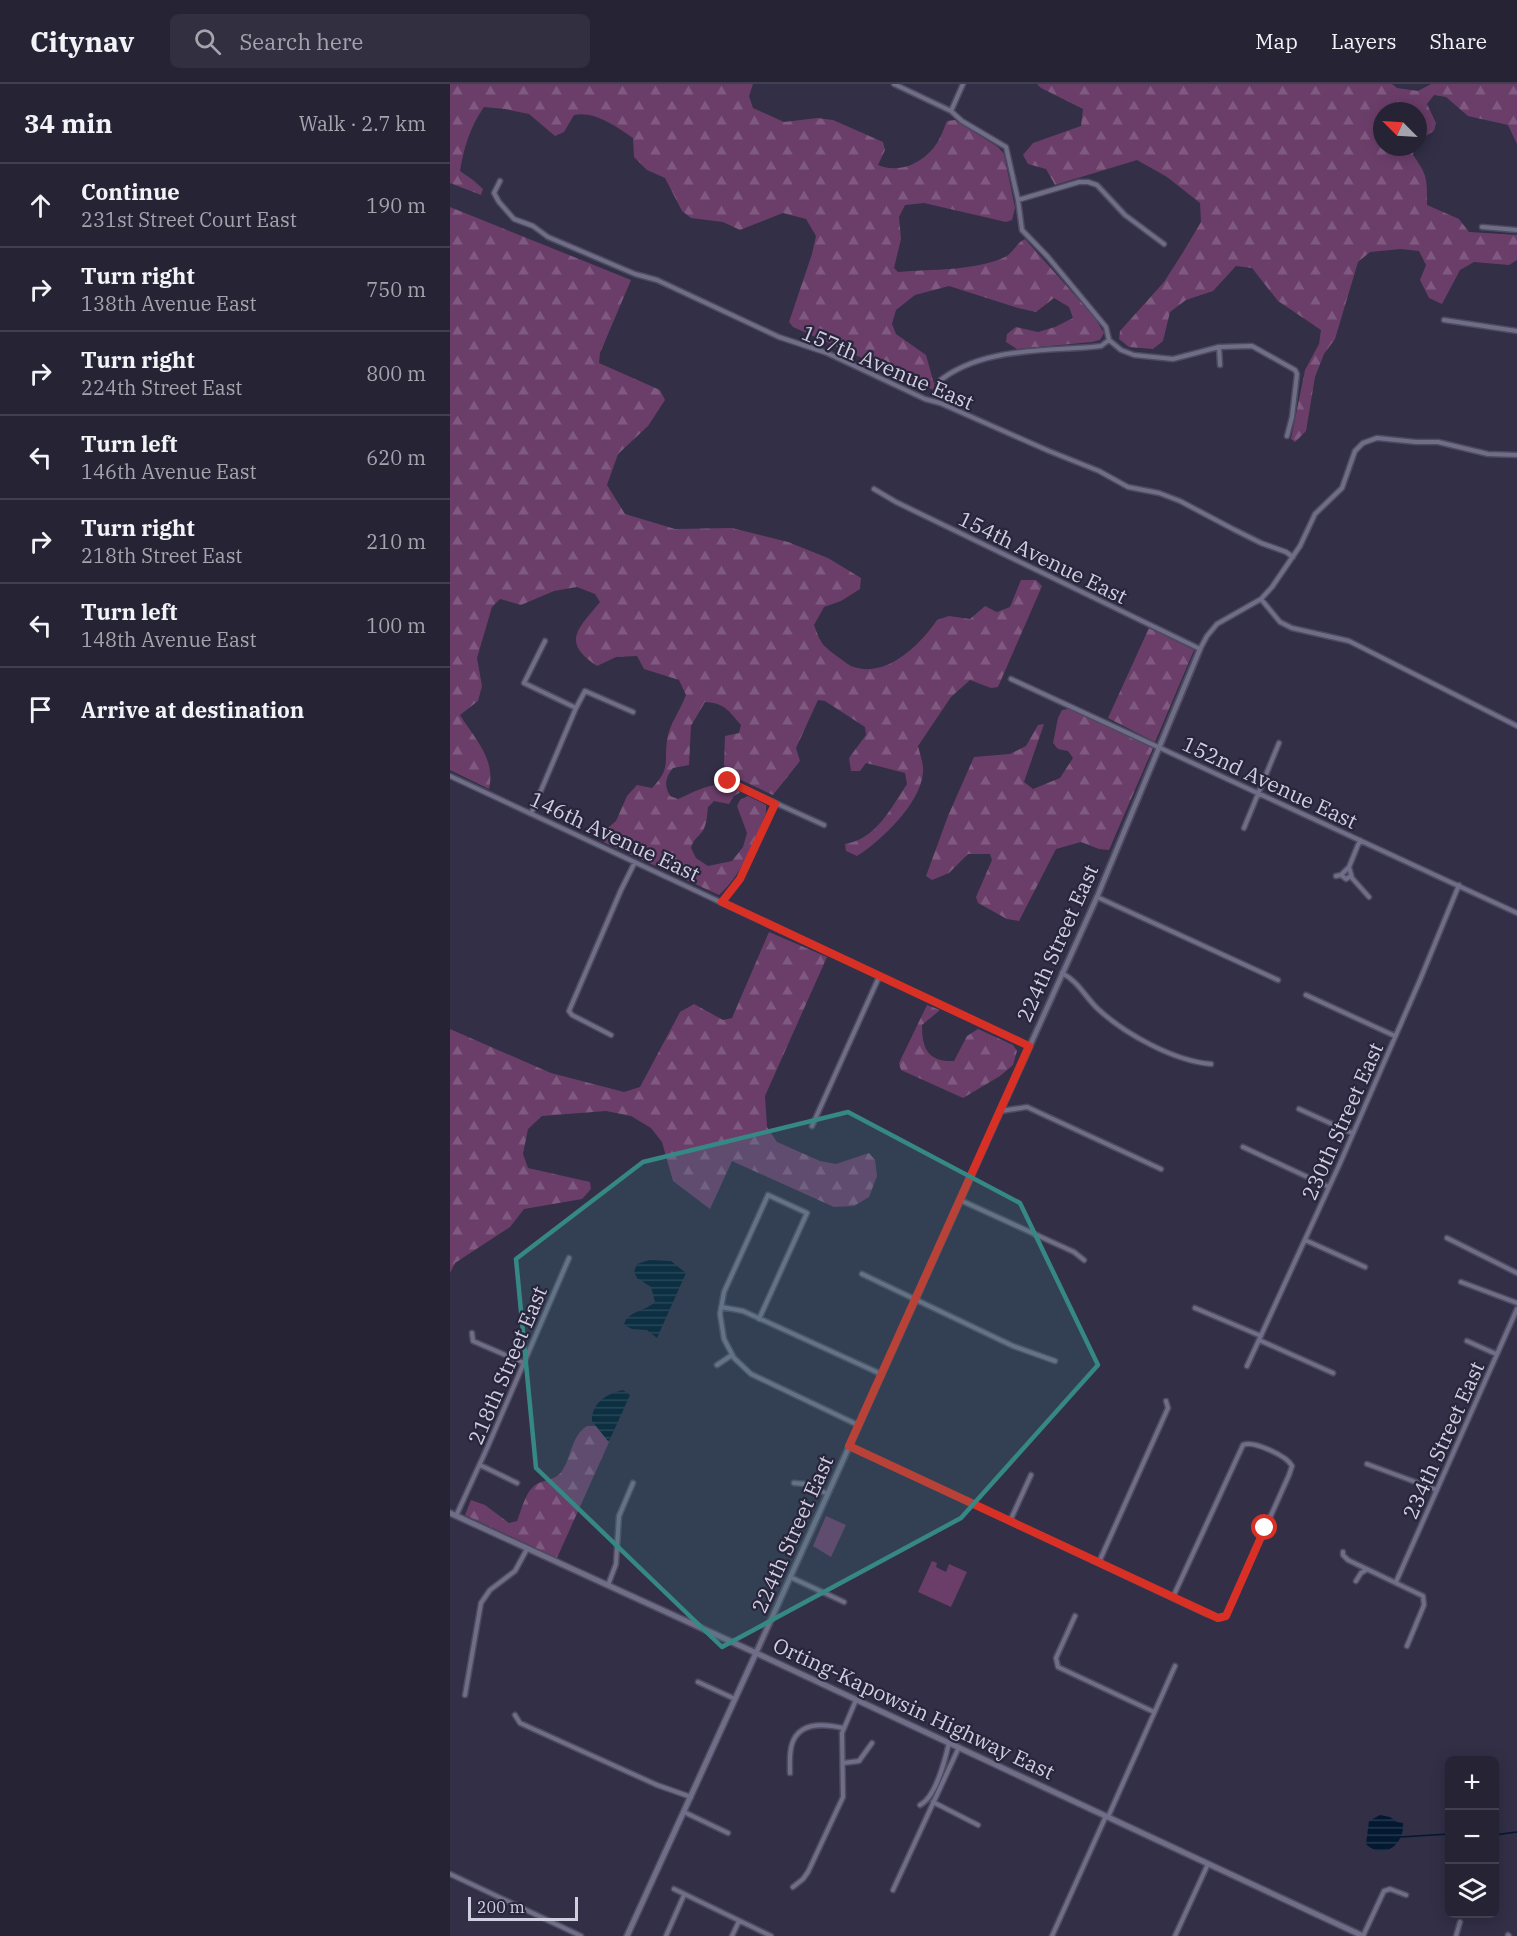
<!DOCTYPE html>
<meta charset="utf-8">
<style>
:root{--surface:#262335;--page:#322f41;--text:#f1f3f6;--muted:#a4a4ad;--line:#424050}
body{margin:0;font-family:"IBM Plex Serif",serif;background:var(--page);color:var(--text)}
.controls{position:absolute;right:18px;bottom:18px;display:grid;overflow:hidden;border-radius:9px;box-shadow:0 3px 15px #0003}
.controls button{width:54px;height:54px;display:grid;place-items:center;padding:0;border:0;border-bottom:2px solid var(--line);background:var(--surface);color:var(--text);font:30px sans-serif}
.compass{position:absolute;left:923px;top:18px;width:54px;height:54px;border-radius:50%;background:var(--surface);box-shadow:0 3px 15px #0003;rotate:294deg}
.scale{position:absolute;left:18px;bottom:15px;width:110px;box-sizing:border-box;padding-left:6px;border:3px solid #d0cfdf;border-top:0;font-size:16px;line-height:21px;white-space:nowrap;color:#d0cfdf;-webkit-text-stroke:4px #28253c;paint-order:stroke}
.stop{position:absolute;width:18px;height:18px;margin:-14px;border:4px solid #d93025;border-radius:50%;background:#fff}
.stop.end{background:#d93025;border-color:#fff;box-shadow:0 2px 6px #0008}
.list{margin:0;padding:0;list-style:none}
h2{display:flex;justify-content:space-between;align-items:center;height:78px;margin:0;padding:0 24px;font-size:26px}
h2 small{font-size:20px;font-weight:400;color:var(--muted)}
.list li{display:grid;grid-template-columns:39px 1fr auto;gap:18px;align-items:center;box-sizing:border-box;height:84px;padding:0 24px;border-top:2px solid var(--line)}
.list b{display:block;font-size:22px;white-space:nowrap}
.list p{margin:0;font-size:20px;white-space:nowrap;color:var(--muted)}
.list em{font-size:20px;font-style:normal;color:var(--muted)}
.icon{flex:none;width:33px;height:33px;fill:none;stroke:currentColor;stroke-width:2;stroke-linecap:round;stroke-linejoin:round}
.map{position:relative;flex:none;width:1067px;height:1852px;overflow:hidden}
header{display:flex;align-items:center;gap:36px;box-sizing:border-box;height:84px;padding:0 30px;background:var(--surface);border-bottom:2px solid var(--line)}
header strong{font-size:28px}
nav{display:flex;gap:33px;margin-inline-start:auto;font-size:21px}
.search{width:420px;height:54px;background:var(--page);display:flex;align-items:center;gap:15px;box-sizing:border-box;padding:0 21px;border-radius:9px;color:var(--muted);font-size:22px}
main{display:flex}
aside{flex:1;background:var(--surface)}
.map>svg:first-child{display:block}
.green{fill:#6b3e6a}
.forest{fill:url(#forest-firs)}
.water{fill:url(#water-rules)}
.lines{fill:none;stroke-linecap:round;stroke-linejoin:round}
.stream{stroke:#021931;stroke-width:1.5}
.minor-casing{stroke:#4d4b5f;stroke-width:7}
.tertiary-casing{stroke:#4d4b5f;stroke-width:8}
.secondary-casing{stroke:#4d4b5f;stroke-width:8}
.minor{stroke:#706d89;stroke-width:4}
.tertiary{stroke:#706d89;stroke-width:4.5}
.secondary{stroke:#706d89;stroke-width:5}
.route{stroke:#d93025;stroke-width:8}
.marked{fill:#368885;fill-opacity:0.2;stroke:#368885;stroke-width:4.5;stroke-linejoin:round}
.labels{text-anchor:middle;dominant-baseline:central;stroke-width:4.5;stroke-linejoin:round;paint-order:stroke}
.street-label{font-size:21px;fill:#d0cfdf;stroke:#28253c}
</style>
<header>
<strong>Citynav</strong>
<div class="search"><svg class="icon" aria-label="search" viewBox="0 0 24 24"><circle cx="10" cy="10" r="6"/><path d="M15 15l6 6"/></svg>Search here</div>
<nav><a>Map</a><a>Layers</a><a>Share</a></nav>
</header>
<main>
<aside>
<h2>34 min<small>Walk · 2.7 km</small></h2>
<ul class="list">
<li><svg class="icon" aria-label="ahead" viewBox="0 0 24 24"><path d="M12 20V5M6 11l6-6 6 6"/></svg><div><b>Continue</b><p>231st Street Court East</p></div><em>190 m</em></li>
<li><svg class="icon" aria-label="right" viewBox="0 0 24 24"><path d="M7 20v-9h11M14 6l5 5-5 5"/></svg><div><b>Turn right</b><p>138th Avenue East</p></div><em>750 m</em></li>
<li><svg class="icon" aria-label="right" viewBox="0 0 24 24"><path d="M7 20v-9h11M14 6l5 5-5 5"/></svg><div><b>Turn right</b><p>224th Street East</p></div><em>800 m</em></li>
<li><svg class="icon" aria-label="left" viewBox="0 0 24 24"><path d="M17 20v-9H6M10 6l-5 5 5 5"/></svg><div><b>Turn left</b><p>146th Avenue East</p></div><em>620 m</em></li>
<li><svg class="icon" aria-label="right" viewBox="0 0 24 24"><path d="M7 20v-9h11M14 6l5 5-5 5"/></svg><div><b>Turn right</b><p>218th Street East</p></div><em>210 m</em></li>
<li><svg class="icon" aria-label="left" viewBox="0 0 24 24"><path d="M17 20v-9H6M10 6l-5 5 5 5"/></svg><div><b>Turn left</b><p>148th Avenue East</p></div><em>100 m</em></li>
<li><svg class="icon" aria-label="arrive" viewBox="0 0 24 24"><path d="M6 21V4h12l-3 4 3 4H6"/></svg><div><b>Arrive at destination</b></div></li>
</ul>
</aside>
<div class="map">
<svg width="1067" height="1852" viewBox="0 0 1067 1852">
<defs>
<pattern id="forest-firs" width="22" height="20" patternUnits="userSpaceOnUse" patternTransform="scale(1.5)"><rect width="22" height="20" fill="#6b3e6a"/><path d="M5 1l3.5 6h-7zM16 11l3.5 6h-7z" fill="#7f597f"/></pattern>
<pattern id="water-rules" width="6" height="5" patternUnits="userSpaceOnUse" patternTransform="scale(1.5)"><rect width="6" height="5" fill="#021931"/><path d="M0 2.5h6" fill="none" stroke="#26394e"/></pattern>
</defs>
<rect width="100%" height="100%" fill="#322f47"/>
<path class="green" d="M 376,1432 L 396,1441 L 381,1473 L 363,1462 Z
M 482,1477 L 487,1479 L 486,1483 L 496,1488 L 499,1480 L 517,1488 L 501,1523 L 468,1508 Z"/>
<path class="forest" d="M 0,0 L 303,0 L 299,12 L 303,24 L 334,38 L 367,34 L 383,36 L 433,58 L 435,66 L 428,81 C 450,90 474,79 487,59 C 491,53 494,44 497,37 L 505,36 L 548,63 L 554,70 L 565,124 L 562,136 L 556,138 L 474,119 L 455,121 L 449,133 L 451,155 L 444,184 L 448,188 C 481,185 526,187 555,173 C 563,169 566,159 575,155 L 645,234 L 654,249 L 650,256 L 642,258 L 567,265 L 556,258 L 557,250 L 566,243 L 588,248 L 605,243 L 623,234 L 619,223 L 604,214 L 586,228 L 568,224 L 499,202 L 465,211 L 446,226 L 442,240 L 446,250 L 476,271 L 486,307 L 343,243 L 339,238 L 362,170 L 366,152 L 356,135 L 333,129 L 290,146 L 273,138 L 241,134 L 232,127 L 215,94 L 197,86 L 184,73 L 183,54 C 166,43 146,27 124,31 L 114,48 L 105,52 L 79,30 L 55,25 L 34,23 C 20,43 14,63 10,87 L 23,96 L 33,105 L 31,111 L 0,99 Z
M 587,0 L 942,0 L 947,4 L 968,7 L 981,0 L 1067,0 L 1067,60 L 1058,41 L 1018,32 L 996,13 L 984,11 L 977,20 L 986,39 L 984,47 L 968,56 L 968,27 L 932,27 L 932,63 L 964,63 L 963,71 C 978,92 977,95 977,121 L 1009,135 L 1019,148 L 1067,151 L 1067,176 L 1059,181 L 1024,178 L 1010,186 L 992,220 L 979,214 L 970,196 L 976,181 L 969,167 L 951,165 L 920,168 L 908,178 L 885,255 L 874,270 L 865,293 L 856,347 L 845,358 L 841,355 L 855,286 L 869,260 L 871,246 L 828,217 L 802,184 L 786,182 L 763,207 L 736,216 L 720,228 L 713,257 L 703,265 L 679,263 L 669,255 L 670,247 L 714,198 L 732,170 L 751,138 L 750,119 L 717,93 L 687,76 L 605,101 L 596,85 L 578,80 L 573,71 L 583,59 L 631,42 L 633,25 L 591,4 Z
M 0,123 L 181,196 L 150,269 L 149,279 L 210,306 L 215,316 L 198,342 L 168,370 L 157,401 L 175,430 L 225,445 L 282,444 L 338,458 L 378,474 L 411,494 L 410,505 L 391,517 L 374,523 L 364,541 C 371,560 372,561 388,573 C 393,576 399,582 404,583 C 437,594 471,560 487,536 L 499,532 L 520,535 L 535,522 L 547,528 L 560,523 L 571,496 L 586,496 L 592,502 L 548,603 L 541,604 L 520,596 L 501,613 L 468,662 C 470,670 474,681 473,689 C 470,720 431,757 407,772 L 396,767 L 395,760 C 426,755 441,724 457,700 L 455,689 L 416,679 L 410,687 L 401,687 L 399,674 L 416,651 L 415,643 L 375,617 L 368,616 L 346,664 L 350,677 L 323,711 L 280,691 L 274,681 L 275,652 L 289,649 L 291,641 C 279,627 275,619 255,618 L 241,642 L 239,681 L 223,684 C 215,694 214,701 220,712 L 228,715 C 249,706 269,692 291,708 L 284,712 L 279,720 L 264,717 L 258,723 C 257,731 257,741 252,748 C 247,754 243,756 241,764 L 246,774 L 258,782 L 282,777 L 293,763 L 297,749 L 287,722 L 290,716 L 298,712 L 316,721 L 316,729 C 303,759 293,789 269,811 L 151,757 L 151,750 L 166,737 L 177,712 L 187,701 L 202,704 C 221,684 214,679 217,656 C 219,641 231,625 236,611 L 229,596 L 194,585 L 187,572 L 166,573 L 147,582 C 110,558 129,544 150,518 L 145,510 L 127,503 L 104,507 L 71,521 L 50,515 L 42,523 L 27,574 L 32,602 L 28,617 L 10,631 C 25,655 46,675 39,705 L 0,686 Z
M 699,544 L 744,566 L 705,658 L 658,634 Z
M 620,625 L 703,664 L 659,766 L 649,765 L 631,758 L 606,765 L 569,837 L 557,835 L 528,819 L 526,813 L 542,776 L 540,770 L 518,770 L 499,789 L 482,796 L 476,792 L 498,732 L 524,673 L 560,670 L 576,662 L 588,641 L 594,640 L 574,698 L 583,705 L 610,694 L 623,674 L 618,667 L 608,665 L 603,659 L 608,634 L 612,626 Z
M 319,848 L 377,873 L 315,1012 L 317,1043 L 327,1058 L 370,1077 L 386,1080 L 419,1069 L 425,1076 L 427,1092 L 419,1113 L 404,1122 L 384,1123 L 282,1077 L 260,1125 L 223,1097 L 212,1058 L 201,1044 L 181,1032 L 156,1027 L 92,1032 L 78,1045 L 73,1070 L 78,1084 L 140,1098 L 141,1105 L 132,1115 L 74,1125 L 60,1143 L 5,1179 L 0,1189 L 0,945 L 101,989 L 174,1008 L 190,1003 L 230,928 L 244,920 L 273,936 L 282,934 Z
M 477,921 L 490,926 L 472,941 C 472,965 478,978 504,977 L 517,952 L 528,945 L 563,961 L 567,967 L 563,981 L 550,992 L 513,1014 L 451,986 L 449,979 Z
M 137,1342 L 146,1342 L 159,1358 L 107,1474 L 15,1431 L 21,1416 L 35,1421 L 59,1439 L 67,1437 C 71,1427 75,1410 83,1403 C 91,1395 104,1398 112,1387 C 122,1372 121,1352 137,1342 Z"/>
<path class="water" d="M 199,1176 L 221,1177 L 236,1189 L 207,1254 L 197,1246 L 182,1245 L 174,1241 C 177,1227 196,1227 205,1218 L 201,1203 L 187,1194 L 184,1188 L 187,1180 Z
M 173,1306 L 180,1311 L 160,1355 L 158,1357 L 142,1337 C 141,1320 157,1309 173,1306 Z
M 930,1731 L 940,1733 L 947,1738 L 953,1739 C 955,1760 933,1777 916,1760 L 919,1737 Z"/>
<g class="lines">
<path class="stream" d="M 1044,1751 L 1067,1748
M 950,1753 L 1000,1750"/>
<g class="minor-casing">
<path id="minor" d="M 444,0 L 501,27 L 512,37 L 556,63 L 568,116 L 572,146 L 598,173 L 656,243 L 659,256
M 501,27 L 513,0
M 50,97 L 44,109 L 49,118 L 64,135 L 83,142 L 98,153 L 185,190 L 207,196 L 329,253 L 377,269 L 475,315 L 490,319 L 599,367 L 649,387 L 678,403 L 709,409 L 730,417 L 783,445 L 811,459 L 836,468 L 843,473
M 568,116 L 629,98 L 638,98 L 647,101 L 675,131 L 714,160
M 1032,143 L 1067,146
M 994,236 L 1067,247
M 659,256 L 671,266 L 684,271 L 723,275 L 769,263 L 802,262 L 845,286 L 847,290 L 842,333 L 837,352
M 769,263 L 770,281
M 488,298 C 532,262 597,268 651,262 L 659,256
M 424,405 L 446,418 L 750,565 L 757,552 L 767,540 L 811,515 L 822,503 L 850,462 L 865,430 L 892,404 L 905,367 L 913,359 L 927,354 L 966,358 L 988,358 L 1038,370 L 1067,371
M 811,515 L 830,538 L 842,544 L 899,557 L 1067,642
M 95,557 L 74,599 L 126,624
M 561,595 L 1067,829
M 0,692 L 579,962
M 277,697 L 374,741
M 81,730 L 126,624 L 135,607 L 183,628
M 794,744 L 829,659
M 899,783 L 902,794 L 919,813
M 891,791 L 896,795 L 901,792
M 886,792 L 891,791 L 899,783 L 910,756
M 647,813 L 828,896
M 272,818 L 290,795 L 325,720
M 612,889 C 629,898 635,913 648,925 C 675,950 724,977 761,980
M 856,911 L 945,952
M 161,951 L 122,931 L 119,927 L 171,806 L 185,778
M 849,1025 L 902,1049
M 551,1027 L 577,1023 L 711,1085
M 362,1042 L 429,893
M 793,1063 L 879,1103
M 510,1116 L 624,1168 L 634,1176
M 997,1154 L 1067,1189
M 855,1156 L 915,1183
M 412,1190 L 563,1262 L 605,1277
M 1011,1198 L 1067,1219
M 271,1223 L 293,1227 L 431,1290
M 745,1224 L 811,1252
M 309,1235 L 357,1129 L 318,1111 L 274,1208 L 270,1230 L 274,1255 L 284,1274 L 301,1290 L 408,1341
M 22,1249 L 23,1257 L 74,1279
M 809,1256 L 883,1289
M 1017,1257 L 1046,1270
M 267,1281 L 282,1271
M 797,1282 L 891,1077 L 970,896 L 1009,801
M 399,1362 L 757,1530 L 768,1534 L 776,1532 L 839,1391 L 842,1382 C 837,1372 803,1356 793,1361 L 723,1513
M 917,1380 L 987,1406
M 30,1381 L 67,1399
M 344,1399 L 355,1400 L 378,1410
M 6,1432 L 38,1362 L 119,1174
M 560,1437 L 581,1391
M 893,1468 L 893,1471 L 898,1476 L 973,1512 L 974,1521 L 957,1562
M 649,1478 L 718,1324 L 716,1317
M 340,1493 L 394,1518
M 906,1497 L 911,1489 L 916,1486
M 946,1498 L 1067,1225
M 158,1501 L 166,1480 L 169,1432 L 183,1399
M 625,1532 L 606,1574 L 608,1583 L 704,1628
M 248,1598 L 285,1615
M 15,1611 L 31,1519 L 40,1506 L 65,1487 L 77,1465
M 65,1631 L 70,1639 L 207,1701 L 241,1713
M 393,1679 L 409,1677 L 422,1659
M 340,1689 C 340,1679 339,1669 342,1660 C 349,1637 376,1640 393,1644
M 483,1718 L 528,1741
M 470,1721 C 486,1713 495,1676 499,1659
M 234,1728 L 278,1749
M 658,1733 L 725,1582
M 0,1790 L 131,1852
M 343,1803 L 353,1795 L 358,1788 L 393,1713 L 392,1649 L 406,1616
M 224,1805 L 321,1852
M 443,1806 L 509,1663
M 1058,1851 L 1059,1852
M 216,1852 L 234,1811
M 282,1852 L 289,1837
M 602,1852 L 656,1732
M 725,1852 L 758,1780
M 913,1852 L 934,1807 L 940,1805 L 956,1811
M 1006,1852 L 1010,1838"/>
</g>
<g class="tertiary-casing">
<path id="tertiary" d="M 306,1569 L 647,813 L 750,565"/>
</g>
<g class="secondary-casing">
<path id="secondary" d="M 0,1429 L 306,1569 L 913,1852
M 177,1852 L 306,1569"/>
</g>
<use href="#minor" class="minor"/>
<use href="#tertiary" class="tertiary"/>
<use href="#secondary" class="secondary"/>
</g>
<g class="lines">
<path class="route" d="M 278,697 L 325,720 L 290,795 L 272,818 L 579,962 L 399,1362 L 768,1534 L 776,1532 L 815,1444"/>
</g>
<path class="marked" d="M 398,1028 L 570,1119 L 648,1281 L 511,1434 L 272,1563 L 86,1384 L 66,1175 L 193,1078 Z"/>
<g class="labels">
<g class="street-label">
<text transform="translate(438 283) rotate(23)">157th Avenue East</text>
<text transform="translate(593 473) rotate(26)">154th Avenue East</text>
<text transform="translate(820 698) rotate(25)">152nd Avenue East</text>
<text transform="translate(165 752) rotate(25)">146th Avenue East</text>
<text transform="translate(607 859) rotate(-66)">224th Street East</text>
<text transform="translate(892 1037) rotate(-66)">230th Street East</text>
<text transform="translate(57 1281) rotate(-67)">218th Street East</text>
<text transform="translate(993 1356) rotate(-66)">234th Street East</text>
<text transform="translate(342 1450) rotate(-66)">224th Street East</text>
<text transform="translate(464 1624) rotate(25)">Orting-Kapowsin Highway East</text>
</g>
</g>
</svg>
<div class="controls">
<button>+</button>
<button>−</button>
<button><svg class="icon" aria-label="layers" viewBox="0 0 24 24"><path d="M12 4l9 5-9 5-9-5zM3 14l9 5 9-5"/></svg></button>
</div>
<svg class="compass" viewBox="-18 -18 36 36"><path d="M0-13l5 13h-10z" fill="#e53935"/><path d="M0 13l5-13h-10z" fill="#a4a4ad"/></svg>
<div class="scale">200 m</div>
<div class="stop" style="left:815px;top:1444px"></div>
<div class="stop end" style="left:278px;top:697px"></div>
</div>
</main>
